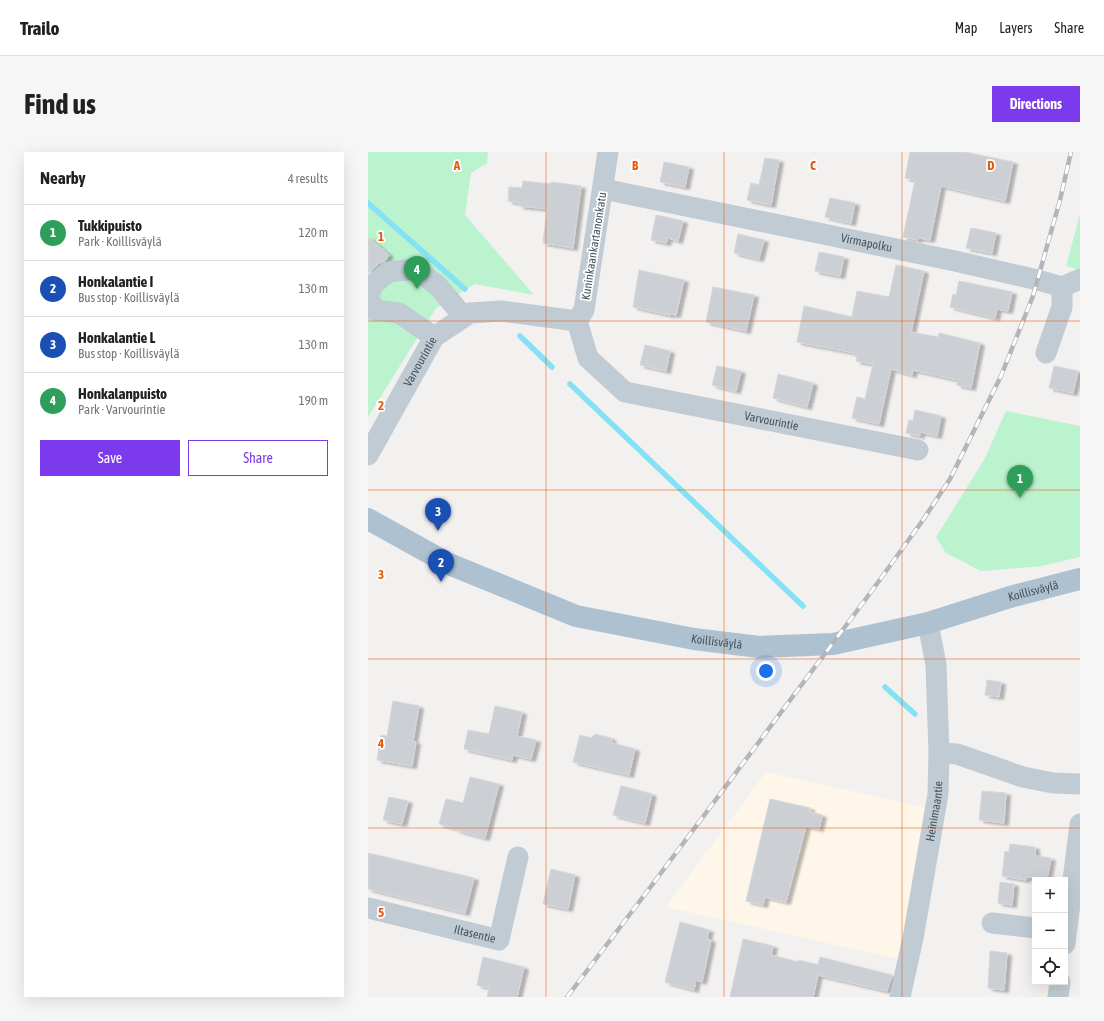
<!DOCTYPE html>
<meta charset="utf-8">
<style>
:root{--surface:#fff;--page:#f6f6f6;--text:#202124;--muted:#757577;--line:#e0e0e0;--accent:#7c3aed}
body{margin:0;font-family:"Asap Condensed",sans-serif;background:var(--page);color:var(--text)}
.controls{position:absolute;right:12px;bottom:12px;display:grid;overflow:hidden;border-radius:0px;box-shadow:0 4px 16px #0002}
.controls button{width:36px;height:36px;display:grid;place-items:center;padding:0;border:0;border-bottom:1px solid var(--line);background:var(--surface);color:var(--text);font:20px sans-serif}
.you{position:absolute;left:398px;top:519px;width:14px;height:14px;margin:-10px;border:3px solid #fff;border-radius:50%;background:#1a73e8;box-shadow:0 0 0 6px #1a73e833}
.badge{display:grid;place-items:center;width:26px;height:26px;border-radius:50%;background:var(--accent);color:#fff;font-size:13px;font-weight:700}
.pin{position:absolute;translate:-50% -33px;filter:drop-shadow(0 1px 2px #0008)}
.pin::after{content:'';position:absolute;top:21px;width:14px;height:12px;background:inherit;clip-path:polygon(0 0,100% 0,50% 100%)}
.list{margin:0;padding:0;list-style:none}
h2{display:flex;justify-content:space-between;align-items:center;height:52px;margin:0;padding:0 16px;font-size:17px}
h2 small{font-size:13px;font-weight:400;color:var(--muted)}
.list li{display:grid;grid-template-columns:26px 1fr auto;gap:12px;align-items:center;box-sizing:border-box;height:56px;padding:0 16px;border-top:1px solid var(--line)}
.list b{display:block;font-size:15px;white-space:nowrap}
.list p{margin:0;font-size:13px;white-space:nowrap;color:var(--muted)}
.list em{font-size:13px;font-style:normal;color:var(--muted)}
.actions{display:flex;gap:8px;padding:12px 16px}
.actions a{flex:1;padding:9px 0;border:1px solid var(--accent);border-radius:0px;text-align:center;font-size:14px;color:var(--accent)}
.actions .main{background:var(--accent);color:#fff}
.icon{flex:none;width:22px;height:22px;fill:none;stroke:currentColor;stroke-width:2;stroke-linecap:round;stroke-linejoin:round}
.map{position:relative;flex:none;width:712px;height:845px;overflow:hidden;border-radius:0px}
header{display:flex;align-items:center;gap:24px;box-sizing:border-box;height:56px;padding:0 20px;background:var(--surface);border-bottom:1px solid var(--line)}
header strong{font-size:19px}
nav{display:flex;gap:22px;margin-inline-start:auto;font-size:14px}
.intro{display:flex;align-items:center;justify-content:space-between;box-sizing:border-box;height:96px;padding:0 24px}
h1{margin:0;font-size:28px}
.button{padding:10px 18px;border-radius:0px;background:var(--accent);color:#fff;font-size:14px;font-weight:700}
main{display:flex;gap:24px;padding:0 24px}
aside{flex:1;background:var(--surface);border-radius:0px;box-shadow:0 4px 16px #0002}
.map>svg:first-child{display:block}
.commercial{fill:#fef6e9}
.green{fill:#bbf3ce}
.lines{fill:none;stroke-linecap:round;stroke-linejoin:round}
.stream{stroke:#85e2f4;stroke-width:5.5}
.building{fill:#ccd0d5;stroke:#d4d6dc;filter:url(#shadow)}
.minor{stroke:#c0cbd3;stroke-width:21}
.major{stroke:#aec1d1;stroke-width:22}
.rail-casing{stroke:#b2b6bb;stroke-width:4.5}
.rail{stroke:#fff;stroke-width:3;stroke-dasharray:9;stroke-linecap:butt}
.grid{fill:none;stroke:#e8590c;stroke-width:1;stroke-opacity:0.55}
.labels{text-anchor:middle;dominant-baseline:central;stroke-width:3.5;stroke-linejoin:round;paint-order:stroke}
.street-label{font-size:12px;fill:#46555f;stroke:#fff}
.grid-label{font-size:13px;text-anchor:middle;font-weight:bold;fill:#e8590c;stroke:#fff;stroke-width:3.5;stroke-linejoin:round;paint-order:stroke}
</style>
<header>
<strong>Trailo</strong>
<nav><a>Map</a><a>Layers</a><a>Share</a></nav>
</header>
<div class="intro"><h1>Find us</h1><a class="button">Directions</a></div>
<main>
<aside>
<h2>Nearby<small>4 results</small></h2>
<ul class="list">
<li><span class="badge" style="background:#2e9e5b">1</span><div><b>Tukkipuisto</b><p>Park · Koillisväylä</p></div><em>120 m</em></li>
<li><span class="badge" style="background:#1a4fb4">2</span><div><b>Honkalantie I</b><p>Bus stop · Koillisväylä</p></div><em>130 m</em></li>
<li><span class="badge" style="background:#1a4fb4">3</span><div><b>Honkalantie L</b><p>Bus stop · Koillisväylä</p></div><em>130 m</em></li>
<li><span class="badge" style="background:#2e9e5b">4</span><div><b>Honkalanpuisto</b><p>Park · Varvourintie</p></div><em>190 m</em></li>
</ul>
<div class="actions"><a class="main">Save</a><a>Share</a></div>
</aside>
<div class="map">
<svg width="712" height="845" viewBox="0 0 712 845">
<defs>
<filter id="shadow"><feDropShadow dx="4.5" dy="2.5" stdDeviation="1" flood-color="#0004"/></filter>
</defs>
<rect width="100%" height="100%" fill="#f3f0f0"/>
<path class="commercial" d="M 398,620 L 558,656 L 531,807 L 298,755 Z"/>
<path class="green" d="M 0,0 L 120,0 L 119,11 L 103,21 L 97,63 L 166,143 L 107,132 L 68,156 L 0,265 Z
M 712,62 L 712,118 L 698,114 Z
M 638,259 L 712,274 L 712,405 L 674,414 L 613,419 L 578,401 L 568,385 L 616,308 Z"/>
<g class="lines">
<path class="stream" d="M 0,51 L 97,137
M 152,184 L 184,215
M 202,232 L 435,454
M 517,535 L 547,562"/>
</g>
<path class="building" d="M 542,0 L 596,0 L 645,10 L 637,49 L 573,34 L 562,88 L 551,86 L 550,88 L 535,85 L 547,28 L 537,26 Z
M 397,6 L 411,8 L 403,53 L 379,48 L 383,31 L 391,33 Z
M 296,10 L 321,15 L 317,35 L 292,30 Z
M 155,29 L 183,32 L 183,30 L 213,34 L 205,96 L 175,91 L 179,57 L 151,54 L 152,51 L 140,49 L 141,35 L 154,36 Z
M 462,46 L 487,51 L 483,71 L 457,65 Z
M 288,63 L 315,69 L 310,89 L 300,86 L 298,91 L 283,88 Z
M 603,76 L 628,81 L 624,101 L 598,96 Z
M 370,82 L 396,88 L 391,107 L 366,101 Z
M 0,85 L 21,103 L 17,109 L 12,111 L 0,121 Z
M 451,100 L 476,105 L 472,124 L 447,119 Z
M 528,113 L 556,119 L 543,180 L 570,185 L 571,181 L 612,191 L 603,236 L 589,233 L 590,228 L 545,218 L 544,223 L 523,217 L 511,272 L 484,266 L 489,245 L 497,247 L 505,212 L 488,209 L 489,205 L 486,204 L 487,201 L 429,190 L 436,154 L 484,165 L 489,139 L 521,145 Z
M 271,118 L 316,128 L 308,163 L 302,162 L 302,163 L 265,155 Z
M 591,129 L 644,140 L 640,159 L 629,157 L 627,166 L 582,155 L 585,142 L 588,143 Z
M 345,135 L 386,143 L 378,179 L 338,170 Z
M 277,193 L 302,199 L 298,219 L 272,213 Z
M 349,214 L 373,219 L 368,239 L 344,233 Z
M 686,214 L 710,219 L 705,241 L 681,236 Z
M 410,222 L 445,231 L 439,255 L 405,246 Z
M 547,258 L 573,264 L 569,284 L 552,280 L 552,284 L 538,281 L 541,268 L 545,269 Z
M 619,528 L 633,530 L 631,545 L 617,543 Z
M 25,549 L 51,554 L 45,589 L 48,590 L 44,614 L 9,608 L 13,583 L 19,584 Z
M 127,554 L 154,560 L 149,584 L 168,588 L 163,607 L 145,603 L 144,608 L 96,597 L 100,578 L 121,582 Z
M 227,582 L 243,586 L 244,591 L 267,597 L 261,623 L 205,610 L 212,583 L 223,586 Z
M 102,625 L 131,632 L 117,686 L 88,678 L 89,677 L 71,672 L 78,647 L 95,651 Z
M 253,634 L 284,642 L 277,671 L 245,663 Z
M 614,639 L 638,641 L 636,671 L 611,668 Z
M 21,645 L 40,649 L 34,672 L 15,668 Z
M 402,647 L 442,656 L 442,660 L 454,663 L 451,677 L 438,674 L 418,750 L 397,745 L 395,753 L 378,749 Z
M 642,692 L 667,695 L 667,704 L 683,706 L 679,727 L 659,725 L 658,728 L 634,724 L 637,699 L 641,700 Z
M 0,701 L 106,726 L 97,761 L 0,737 Z
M 183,717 L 207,723 L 200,757 L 175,752 Z
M 632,730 L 646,732 L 644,753 L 630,751 Z
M 312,770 L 341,778 L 339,787 L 343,788 L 334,830 L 328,828 L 326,838 L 297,830 Z
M 375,787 L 405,794 L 403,803 L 430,810 L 431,808 L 450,813 L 452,805 L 524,823 L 519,839 L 450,823 L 445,845 L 362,845 Z
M 622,799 L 639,801 L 636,838 L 620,836 Z
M 115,805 L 156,815 L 149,845 L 119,845 L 121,836 L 109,833 Z"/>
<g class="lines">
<g class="minor">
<path id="s1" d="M 240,0 L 216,158 L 209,169 L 220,206 L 257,240 L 550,298"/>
<path id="s2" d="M 235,37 L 587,109 L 670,128 L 694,135 L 694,155 L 678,201"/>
<path d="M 694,135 L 712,127"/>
<path d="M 66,185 L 31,161 L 6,158 L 1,145 L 5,133 L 20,120 L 47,117 L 69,133 L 96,165"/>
<path id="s3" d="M 0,303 L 66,185 L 102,161 L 133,159 L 209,169"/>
<path d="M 571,601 L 589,602 L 655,625 L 685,631 L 712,632"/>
<path id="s4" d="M 0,756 L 131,788 L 150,705"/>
<path d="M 624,771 L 667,776"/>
<path d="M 697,792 L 712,672"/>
<path id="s5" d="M 532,845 L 545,786 L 570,642 L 571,601 L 568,513 L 560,471"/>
<path d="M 690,845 L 692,830"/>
</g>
<path class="major" id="s6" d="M 0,367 L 81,412 L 208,464 L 326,487 L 391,495 L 465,492 L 560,471 L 642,445 L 712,427"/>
<g class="rail-casing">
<path id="rail" d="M 199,845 L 284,733 L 503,440 L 555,368 L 582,327 L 633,224 L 665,144 L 692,48 L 703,0"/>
</g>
<use href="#rail" class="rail"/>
</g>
<path class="grid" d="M 178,0 L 178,845M 356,0 L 356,845M 534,0 L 534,845M 0,169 L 712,169M 0,338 L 712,338M 0,507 L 712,507M 0,676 L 712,676"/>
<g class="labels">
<g class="street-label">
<text stroke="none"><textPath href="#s2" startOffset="269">Virmapolku</textPath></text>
<text transform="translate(226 94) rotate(-81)">Kuninkaankartanonkatu</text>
<text stroke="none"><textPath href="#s3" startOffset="107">Varvourintie</textPath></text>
<text stroke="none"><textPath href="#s1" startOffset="411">Varvourintie</textPath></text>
<text stroke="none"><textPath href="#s6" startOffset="697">Koillisväylä</textPath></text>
<text stroke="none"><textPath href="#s6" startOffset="373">Koillisväylä</textPath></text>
<text stroke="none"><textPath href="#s5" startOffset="189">Heinimaantie</textPath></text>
<text stroke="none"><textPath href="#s4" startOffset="110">Iltasentie</textPath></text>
</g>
</g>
<g class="grid-label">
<text x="89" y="18">A</text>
<text x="267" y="18">B</text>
<text x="445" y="18">C</text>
<text x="623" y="18">D</text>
<text x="13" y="89">1</text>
<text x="13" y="258">2</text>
<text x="13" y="427">3</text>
<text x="13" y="596">4</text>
<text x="13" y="765">5</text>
</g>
</svg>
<div class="controls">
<button>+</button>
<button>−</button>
<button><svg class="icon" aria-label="locate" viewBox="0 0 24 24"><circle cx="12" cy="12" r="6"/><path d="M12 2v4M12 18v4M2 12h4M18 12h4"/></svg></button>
</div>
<div class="you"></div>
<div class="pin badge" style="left:652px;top:346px;background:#2e9e5b">1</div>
<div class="pin badge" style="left:73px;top:430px;background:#1a4fb4">2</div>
<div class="pin badge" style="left:70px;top:379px;background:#1a4fb4">3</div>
<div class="pin badge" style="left:49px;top:137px;background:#2e9e5b">4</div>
</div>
</main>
